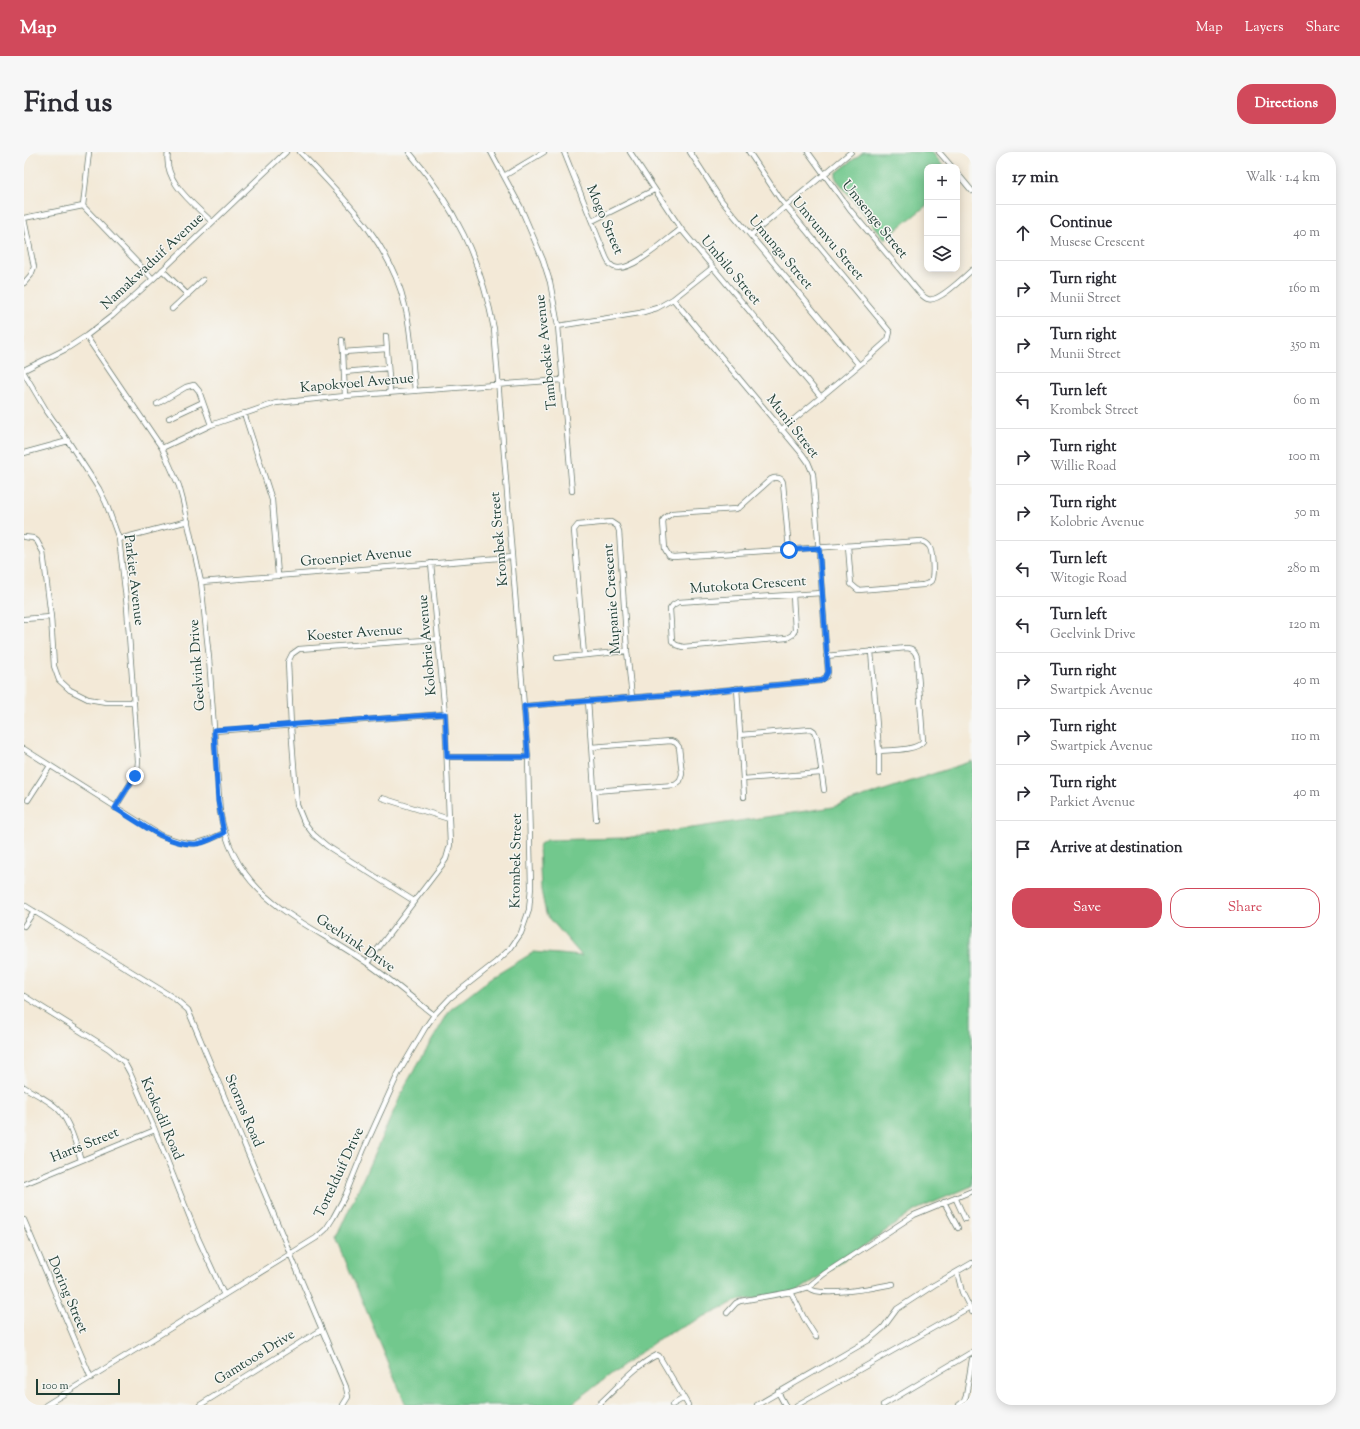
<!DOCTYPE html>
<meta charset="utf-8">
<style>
:root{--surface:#fff;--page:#f7f7f7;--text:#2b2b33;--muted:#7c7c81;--line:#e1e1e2;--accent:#d1495b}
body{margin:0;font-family:"Sorts Mill Goudy",serif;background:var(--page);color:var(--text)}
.controls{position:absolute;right:12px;top:12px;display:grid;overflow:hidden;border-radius:8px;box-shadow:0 2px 10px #0003}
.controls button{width:36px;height:36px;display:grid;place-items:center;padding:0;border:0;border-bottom:1px solid var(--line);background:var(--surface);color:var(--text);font:20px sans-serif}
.scale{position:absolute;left:12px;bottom:10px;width:84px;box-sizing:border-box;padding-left:4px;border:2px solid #1f3d34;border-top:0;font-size:11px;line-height:14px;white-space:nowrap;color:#1f3d34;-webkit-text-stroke:3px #f6f6f2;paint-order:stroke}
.stop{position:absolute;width:12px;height:12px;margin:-9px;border:3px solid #1a73e8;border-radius:50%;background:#fff}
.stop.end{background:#1a73e8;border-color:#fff;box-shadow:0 1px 4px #0008}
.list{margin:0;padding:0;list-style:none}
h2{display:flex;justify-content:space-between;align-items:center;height:52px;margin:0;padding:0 16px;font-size:17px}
h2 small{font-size:13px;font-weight:400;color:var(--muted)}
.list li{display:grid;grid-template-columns:26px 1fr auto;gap:12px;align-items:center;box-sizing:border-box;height:56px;padding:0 16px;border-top:1px solid var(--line)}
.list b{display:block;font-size:15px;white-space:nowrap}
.list p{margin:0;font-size:13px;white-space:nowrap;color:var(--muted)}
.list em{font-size:13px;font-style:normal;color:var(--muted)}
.actions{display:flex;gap:8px;padding:12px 16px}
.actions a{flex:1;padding:9px 0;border:1px solid var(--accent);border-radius:16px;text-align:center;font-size:14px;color:var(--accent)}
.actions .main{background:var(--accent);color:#fff}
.icon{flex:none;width:22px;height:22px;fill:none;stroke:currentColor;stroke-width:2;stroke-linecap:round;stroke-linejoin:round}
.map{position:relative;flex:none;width:948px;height:1253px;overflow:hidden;border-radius:16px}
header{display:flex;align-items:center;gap:24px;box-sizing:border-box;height:56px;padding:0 20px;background:var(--accent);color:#fff}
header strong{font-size:19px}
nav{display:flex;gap:22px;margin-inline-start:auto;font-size:14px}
.intro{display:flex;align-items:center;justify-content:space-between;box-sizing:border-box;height:96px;padding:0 24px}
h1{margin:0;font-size:28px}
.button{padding:10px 18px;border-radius:16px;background:var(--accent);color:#fff;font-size:14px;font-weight:700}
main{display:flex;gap:24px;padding:0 24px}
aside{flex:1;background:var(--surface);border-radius:16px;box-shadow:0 2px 10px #0003}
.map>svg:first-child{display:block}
.green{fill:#72c88d;stroke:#488260}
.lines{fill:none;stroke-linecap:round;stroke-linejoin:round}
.street-casing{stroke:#69796d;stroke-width:6}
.street{stroke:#fff;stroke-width:4.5}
.route{stroke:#1a73e8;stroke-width:5}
.labels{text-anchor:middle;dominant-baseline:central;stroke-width:3;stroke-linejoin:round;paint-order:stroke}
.street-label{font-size:14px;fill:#1f3d34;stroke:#f6f6f2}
</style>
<header>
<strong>Map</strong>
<nav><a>Map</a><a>Layers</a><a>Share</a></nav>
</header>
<div class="intro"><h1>Find us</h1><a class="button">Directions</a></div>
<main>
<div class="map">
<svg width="948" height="1253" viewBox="0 0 948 1253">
<rect width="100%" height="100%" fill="#f6f6f2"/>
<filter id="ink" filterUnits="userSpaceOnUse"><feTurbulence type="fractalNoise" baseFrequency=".025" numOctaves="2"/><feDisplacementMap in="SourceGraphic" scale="8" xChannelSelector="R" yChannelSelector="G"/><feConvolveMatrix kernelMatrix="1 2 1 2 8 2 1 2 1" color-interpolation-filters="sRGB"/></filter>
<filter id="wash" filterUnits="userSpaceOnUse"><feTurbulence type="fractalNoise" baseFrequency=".012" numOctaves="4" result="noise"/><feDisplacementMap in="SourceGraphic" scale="16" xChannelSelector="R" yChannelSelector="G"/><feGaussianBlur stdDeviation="0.9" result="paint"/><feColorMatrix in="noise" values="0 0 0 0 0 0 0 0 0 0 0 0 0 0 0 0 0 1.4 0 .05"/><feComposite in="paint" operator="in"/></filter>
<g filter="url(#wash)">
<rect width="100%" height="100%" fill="#f3e9d7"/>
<path class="green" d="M 839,0 L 908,0 L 920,15 L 903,15 L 903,53 L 861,87 L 812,27 L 812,21 Z
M 948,609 L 948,1034 L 892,1058 L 770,1142 L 712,1149 L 636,1186 L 546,1253 L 382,1253 L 312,1086 L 382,932 L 426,858 L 467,826 L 510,800 L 558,804 L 522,762 L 517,738 L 515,693 L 522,688 L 601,686 L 809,655 Z"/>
</g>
<g filter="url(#ink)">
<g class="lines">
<g class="street-casing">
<path id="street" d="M 144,0 C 139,30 169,51 188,70
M 276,0 C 319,45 367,91 381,154 C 388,181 388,210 391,239
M 467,0 L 496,54 L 519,108 L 526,130 L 534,174 L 548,339
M 540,0 L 582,105 C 584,109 585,113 590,115 C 606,122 644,86 657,77
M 606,0 L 657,77 L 797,245
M 666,0 L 697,48 L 835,213
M 725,0 L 757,48 L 866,180 L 864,188 L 845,205 L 757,278
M 784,0 L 826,58 L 894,139 C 897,142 900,146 904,147 C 914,151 940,125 948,118
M 915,0 L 928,15
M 933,21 L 948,39
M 480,24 L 520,0
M 59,54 L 129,127
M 59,54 L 65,0
M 0,66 L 59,54
M 0,67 L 10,115 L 7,123 L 0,131
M 568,69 L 630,38
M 727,83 L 827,0
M 138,118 L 164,143
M 148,157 L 179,128
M 534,174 L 616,161 L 633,156 L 649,147 L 688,116
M 62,184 L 138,296 L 155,334 L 159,349 L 177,430 L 185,506 L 196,660 C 212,749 278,766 343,811 C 366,827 388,846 410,863
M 362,184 L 366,240
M 318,188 L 319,200
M 0,218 L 42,197 L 62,184 L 88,164 L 129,127 L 262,0
M 320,220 L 364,216
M 0,221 L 22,258 L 44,289 L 75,337 L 82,351 L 95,387 L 103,455 L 114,609 L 113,620 L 111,624 L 91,656
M 321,244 L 319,200 L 363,197
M 133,252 L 162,235 L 170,233 L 175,239 L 187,273
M 220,261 L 248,348 L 254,423
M 145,266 L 179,250
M 138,296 L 187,273 L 252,251 L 321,244 L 538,228
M 0,301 L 44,289
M 0,385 L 9,386 L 13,389 L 19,400 L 27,465 L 30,514 L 35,528 L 46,538 L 64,547 L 82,550 L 110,550
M 95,387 L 164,369
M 765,398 L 759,331 C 758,325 752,325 747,327 L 716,355 L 712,357 L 648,361 L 640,367 L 639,370 L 641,397 L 645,404 L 649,405 L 897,389 C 901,390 903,391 905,394 C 909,399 910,424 907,429 C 905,431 902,432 899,433 L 834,438 L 827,432 L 824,394
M 177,430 L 488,405
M 769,443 L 771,478 L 768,483 L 763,486 L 659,495 L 652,493 L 648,489 L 646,457 L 649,453 L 654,450 L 798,441
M 0,467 L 27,465
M 847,499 L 855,599 L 855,622
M 560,503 L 550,378 L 554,373 L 587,370 L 593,374 L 595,379 L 603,499 L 608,545
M 802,504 L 882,496 C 889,496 892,500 893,506 L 899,589 C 893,599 866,598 855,599
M 533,506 L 603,499
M 713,536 L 719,627 L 797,621
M 564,548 L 572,667
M 500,554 L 666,541 L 796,529 L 803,524 L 804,520 L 789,322 L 784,310 L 779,303 L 649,147
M 190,579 L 421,562
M 716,583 L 787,577 L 790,579 L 793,586 L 800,638
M 567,595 L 647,589 L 652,591 L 655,595 L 658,622 L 656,629 L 651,633 L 570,639
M 0,597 L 136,683 C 166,694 171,695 200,681
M 423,605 L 504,605
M 719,627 L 720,645
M 358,646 L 425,667
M 4,648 L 26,614
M 390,749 L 303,694 L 290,683 L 280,670 L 273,653 L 272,642 L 267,574 L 264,510 L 268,502 L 275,497 L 415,487
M 0,753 L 150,846 L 164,858 L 322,1235 L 324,1245 L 319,1253
M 0,774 L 10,759
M 343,811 L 418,713 L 422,707 L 426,693 L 421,562 L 407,411
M 0,844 L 85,897 L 100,910 L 106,921 L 131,978 L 174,1086 L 200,1143
M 0,935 C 11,942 25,948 34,957 C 45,968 52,992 57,1008
M 0,1032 L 131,978
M 931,1045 L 941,1067
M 920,1050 L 934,1076
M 0,1068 L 67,1226
M 933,1120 L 938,1140 L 948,1160
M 869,1132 C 855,1135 792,1147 784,1135 L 800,1122 L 890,1063 L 948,1039
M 767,1140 L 780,1166 L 792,1185
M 703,1161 L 712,1151 L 716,1149 L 767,1140 L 784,1135
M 754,1240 L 761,1253
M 22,1253 L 292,1086 L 302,1077 L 309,1066 L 321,1044 L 340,997 L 374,922 L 401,876 L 410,863 L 426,846 L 472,810 L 486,797 L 497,781 L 505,758 L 507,735 L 504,605 L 470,177 C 457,108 430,53 385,0
M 176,1253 L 298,1177
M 574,1253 C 592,1237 612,1213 633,1203 L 635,1204 L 664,1253
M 648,1253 L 660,1246
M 733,1253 L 845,1188 L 859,1176 L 873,1157 L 910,1133 L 948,1111
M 773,1253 L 946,1155
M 859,1253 L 948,1200
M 935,1253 L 940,1249 L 942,1244 L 948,1207"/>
</g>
<use href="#street" class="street"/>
</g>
</g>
<g class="lines" filter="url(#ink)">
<path class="route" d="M 111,624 L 91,656 C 114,670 143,693 171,692 C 181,692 191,685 200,681 L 194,649 L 190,578 L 421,562 L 423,605 L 504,605 L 500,554 L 666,541 L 796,529 L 801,526 L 804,520 L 795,396 L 765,398"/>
</g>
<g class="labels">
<g class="street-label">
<text transform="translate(580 68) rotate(67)">Mogo Street</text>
<text transform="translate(850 68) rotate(51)">Umsenge Street</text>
<text transform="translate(803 87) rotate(50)">Umvumvu Street</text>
<text transform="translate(756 101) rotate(50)">Umunga Street</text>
<text transform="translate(129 110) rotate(-43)">Namakwaduif Avenue</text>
<text transform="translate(706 119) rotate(50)">Umbilo Street</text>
<text transform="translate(523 200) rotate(-96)">Tamboekie Avenue</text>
<text transform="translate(333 232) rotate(-5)">Kapokvoel Avenue</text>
<text transform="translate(768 275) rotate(52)">Munii Street</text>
<text transform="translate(476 387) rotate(-95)">Krombek Street</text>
<text transform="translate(332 406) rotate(-5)">Groenpiet Avenue</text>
<text transform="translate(109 428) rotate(83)">Parkiet Avenue</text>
<text transform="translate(724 434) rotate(-4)">Mutokota Crescent</text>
<text transform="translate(589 447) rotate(-94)">Mupanie Crescent</text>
<text transform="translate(331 482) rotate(-4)">Koester Avenue</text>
<text transform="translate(404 493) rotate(-95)">Kolobrie Avenue</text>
<text transform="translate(174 513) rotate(-94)">Geelvink Drive</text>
<text transform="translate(493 709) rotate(-89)">Krombek Street</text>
<text transform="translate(331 792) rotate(34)">Geelvink Drive</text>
<text transform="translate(219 959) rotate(67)">Storms Road</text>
<text transform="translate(137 967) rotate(67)">Krokodil Road</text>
<text transform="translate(61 994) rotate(-22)">Harts Street</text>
<text transform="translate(316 1021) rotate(-65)">Tortelduif Drive</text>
<text transform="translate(43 1143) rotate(67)">Doring Street</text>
<text transform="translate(231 1206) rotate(-32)">Gamtoos Drive</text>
</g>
</g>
</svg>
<div class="controls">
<button>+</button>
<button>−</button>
<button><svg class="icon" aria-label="layers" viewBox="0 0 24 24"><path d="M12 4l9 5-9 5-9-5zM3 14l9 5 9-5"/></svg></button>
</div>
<div class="scale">100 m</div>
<div class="stop" style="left:765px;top:398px"></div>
<div class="stop end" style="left:111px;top:624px"></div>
</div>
<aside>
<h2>17 min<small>Walk · 1.4 km</small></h2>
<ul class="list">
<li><svg class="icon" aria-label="ahead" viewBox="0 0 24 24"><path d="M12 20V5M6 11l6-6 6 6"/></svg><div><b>Continue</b><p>Musese Crescent</p></div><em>40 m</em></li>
<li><svg class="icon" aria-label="right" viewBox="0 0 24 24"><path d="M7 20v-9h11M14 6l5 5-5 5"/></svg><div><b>Turn right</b><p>Munii Street</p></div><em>160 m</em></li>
<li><svg class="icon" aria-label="right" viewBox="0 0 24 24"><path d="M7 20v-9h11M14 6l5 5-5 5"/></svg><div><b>Turn right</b><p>Munii Street</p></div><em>350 m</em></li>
<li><svg class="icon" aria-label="left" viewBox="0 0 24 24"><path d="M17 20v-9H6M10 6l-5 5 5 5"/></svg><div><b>Turn left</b><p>Krombek Street</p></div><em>60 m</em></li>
<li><svg class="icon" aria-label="right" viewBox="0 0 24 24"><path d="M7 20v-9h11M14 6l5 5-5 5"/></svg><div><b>Turn right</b><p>Willie Road</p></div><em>100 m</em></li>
<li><svg class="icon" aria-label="right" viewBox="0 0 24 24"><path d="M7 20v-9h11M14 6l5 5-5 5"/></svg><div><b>Turn right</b><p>Kolobrie Avenue</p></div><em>50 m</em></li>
<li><svg class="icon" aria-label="left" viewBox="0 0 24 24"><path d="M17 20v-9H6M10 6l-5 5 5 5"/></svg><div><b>Turn left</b><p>Witogie Road</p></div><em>280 m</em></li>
<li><svg class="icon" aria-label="left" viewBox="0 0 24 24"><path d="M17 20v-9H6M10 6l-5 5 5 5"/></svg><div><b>Turn left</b><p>Geelvink Drive</p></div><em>120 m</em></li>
<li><svg class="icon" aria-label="right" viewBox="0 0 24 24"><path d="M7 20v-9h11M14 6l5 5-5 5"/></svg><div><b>Turn right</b><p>Swartpiek Avenue</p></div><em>40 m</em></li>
<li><svg class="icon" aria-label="right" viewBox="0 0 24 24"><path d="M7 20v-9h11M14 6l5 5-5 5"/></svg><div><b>Turn right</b><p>Swartpiek Avenue</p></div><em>110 m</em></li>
<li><svg class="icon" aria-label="right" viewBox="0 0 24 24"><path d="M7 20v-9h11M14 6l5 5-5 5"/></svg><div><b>Turn right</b><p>Parkiet Avenue</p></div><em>40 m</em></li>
<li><svg class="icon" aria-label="arrive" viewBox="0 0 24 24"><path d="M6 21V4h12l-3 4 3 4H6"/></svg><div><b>Arrive at destination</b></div></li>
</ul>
<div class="actions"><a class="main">Save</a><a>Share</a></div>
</aside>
</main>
